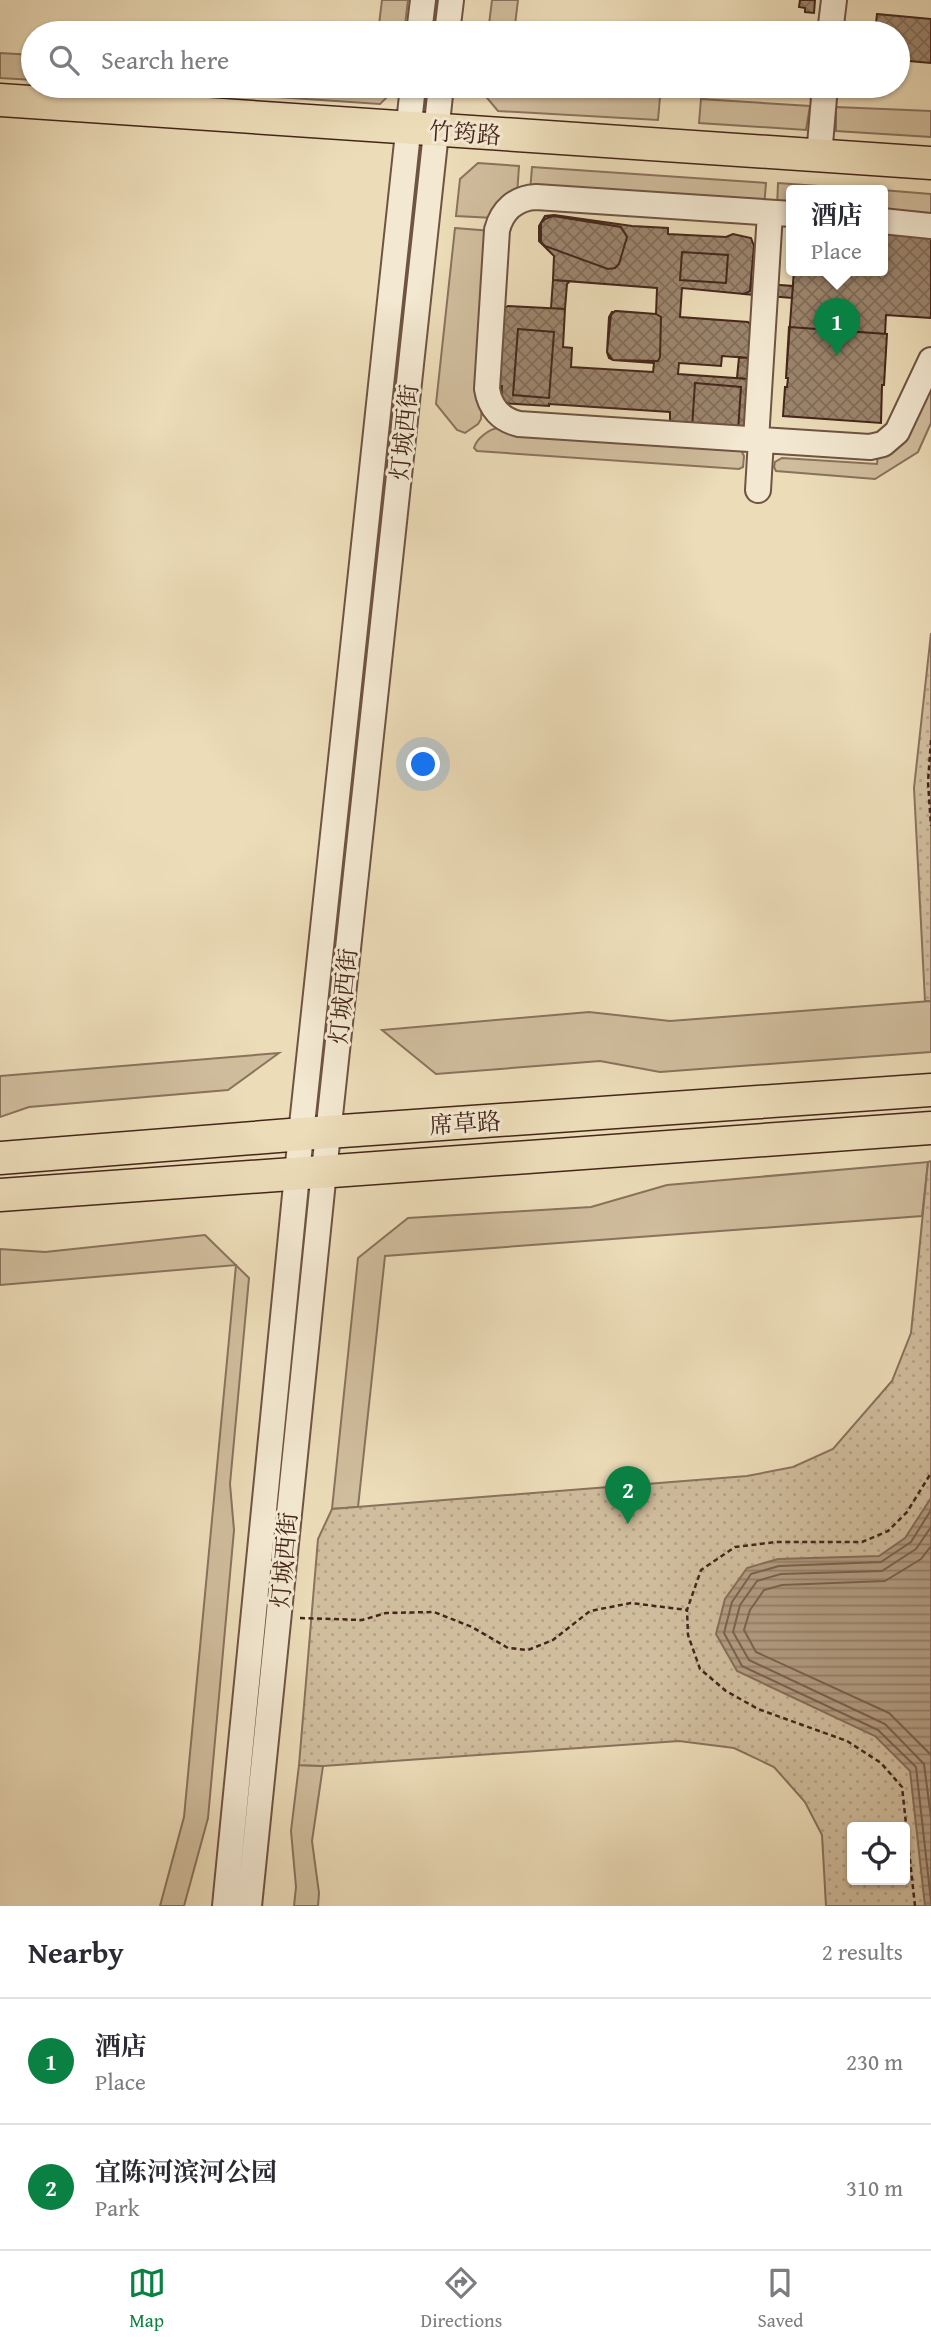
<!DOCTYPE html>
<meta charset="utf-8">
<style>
:root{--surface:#fff;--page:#f2f2f3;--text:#2b2b33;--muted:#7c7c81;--line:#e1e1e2;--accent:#0b8043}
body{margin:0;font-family:"Gentium Book Plus","Noto Serif SC",serif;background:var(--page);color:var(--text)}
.controls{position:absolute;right:21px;bottom:21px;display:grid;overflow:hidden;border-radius:7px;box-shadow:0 2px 5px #0004}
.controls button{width:63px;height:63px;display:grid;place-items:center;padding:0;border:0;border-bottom:2px solid var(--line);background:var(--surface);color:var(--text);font:35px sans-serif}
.you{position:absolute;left:424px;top:765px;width:24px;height:24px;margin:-18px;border:5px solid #fff;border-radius:50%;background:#1a73e8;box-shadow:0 0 0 10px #1a73e833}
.badge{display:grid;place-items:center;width:46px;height:46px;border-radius:50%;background:var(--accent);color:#fff;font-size:23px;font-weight:700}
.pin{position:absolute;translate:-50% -58px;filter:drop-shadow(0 2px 4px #0008)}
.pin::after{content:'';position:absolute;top:37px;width:24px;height:21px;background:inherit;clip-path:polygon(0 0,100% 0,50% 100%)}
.popup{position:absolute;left:786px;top:185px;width:102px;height:91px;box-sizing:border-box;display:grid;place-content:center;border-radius:7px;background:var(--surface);filter:drop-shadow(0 2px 5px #0005);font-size:23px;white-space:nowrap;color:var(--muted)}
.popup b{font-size:26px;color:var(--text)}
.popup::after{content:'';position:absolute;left:50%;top:100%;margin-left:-14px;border:14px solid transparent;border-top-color:var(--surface)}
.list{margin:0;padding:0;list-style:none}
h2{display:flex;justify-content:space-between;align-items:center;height:91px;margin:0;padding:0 28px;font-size:30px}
h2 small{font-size:23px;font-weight:400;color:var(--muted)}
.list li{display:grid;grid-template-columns:46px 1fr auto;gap:21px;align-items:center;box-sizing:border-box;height:126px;padding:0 28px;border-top:2px solid var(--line)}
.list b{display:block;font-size:26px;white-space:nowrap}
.list p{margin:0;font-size:23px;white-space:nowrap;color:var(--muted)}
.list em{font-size:23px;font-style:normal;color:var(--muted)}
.icon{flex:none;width:38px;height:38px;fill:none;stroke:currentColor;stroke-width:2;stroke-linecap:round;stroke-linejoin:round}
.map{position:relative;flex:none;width:931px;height:1906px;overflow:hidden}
.search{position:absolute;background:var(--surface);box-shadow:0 2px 5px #0004;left:21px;right:21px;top:21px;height:77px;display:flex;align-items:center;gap:18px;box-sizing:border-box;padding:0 24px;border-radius:38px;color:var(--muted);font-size:26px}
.sheet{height:343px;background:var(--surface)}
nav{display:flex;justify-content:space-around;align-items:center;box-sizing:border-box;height:98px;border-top:2px solid var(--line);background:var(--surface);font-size:19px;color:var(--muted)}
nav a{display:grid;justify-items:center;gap:4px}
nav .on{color:var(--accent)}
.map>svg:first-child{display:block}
.green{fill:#d0bd9d;stroke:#8a725c;stroke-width:2}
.park{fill:url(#park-dots);stroke:#8a725c;stroke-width:2;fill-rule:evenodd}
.water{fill:url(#water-rules);stroke:#876e59;stroke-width:2}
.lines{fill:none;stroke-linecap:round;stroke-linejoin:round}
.shore{stroke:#7c624f;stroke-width:2}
.building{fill:url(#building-cross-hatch);stroke:#45261b;stroke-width:2}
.minor-casing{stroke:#6f5442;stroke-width:28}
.major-casing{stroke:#45261b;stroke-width:35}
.path{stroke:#45261b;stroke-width:2.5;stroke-dasharray:5 3.5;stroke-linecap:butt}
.minor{stroke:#f3e8d1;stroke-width:24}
.major{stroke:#ecdcb8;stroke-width:32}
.labels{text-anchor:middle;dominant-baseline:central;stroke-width:6;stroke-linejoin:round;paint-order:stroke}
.street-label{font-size:24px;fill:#45261b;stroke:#f3e8d1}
</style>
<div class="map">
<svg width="931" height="1906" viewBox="0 0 931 1906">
<defs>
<pattern id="park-dots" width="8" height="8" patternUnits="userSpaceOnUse" patternTransform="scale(1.75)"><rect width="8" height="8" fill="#d0bd9d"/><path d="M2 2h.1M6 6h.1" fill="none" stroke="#b4a287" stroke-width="1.8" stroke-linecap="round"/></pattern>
<pattern id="water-rules" width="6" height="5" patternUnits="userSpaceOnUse" patternTransform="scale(1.75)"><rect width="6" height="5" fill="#b39e83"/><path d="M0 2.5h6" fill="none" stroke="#93816a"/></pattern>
<pattern id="building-cross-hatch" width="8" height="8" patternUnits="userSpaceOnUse" patternTransform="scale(1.75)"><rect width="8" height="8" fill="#9c856d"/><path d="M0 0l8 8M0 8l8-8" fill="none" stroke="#816d59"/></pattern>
</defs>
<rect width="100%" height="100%" fill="#ecdcb8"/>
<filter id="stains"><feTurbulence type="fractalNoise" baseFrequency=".00286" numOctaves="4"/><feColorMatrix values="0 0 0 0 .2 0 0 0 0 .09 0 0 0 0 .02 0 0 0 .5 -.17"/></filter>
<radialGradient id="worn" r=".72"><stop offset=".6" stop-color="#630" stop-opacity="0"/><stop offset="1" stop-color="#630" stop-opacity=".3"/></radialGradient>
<path class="green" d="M 382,0 L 408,0 L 404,33 L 378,33 Z
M 492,0 L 518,0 L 514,33 L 488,33 Z
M 0,53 L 33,55 L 33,80 L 0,78 Z
M 112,86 L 398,86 L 380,104 Z
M 483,86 L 510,86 L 660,97 L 658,120 L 498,111 L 482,92 Z
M 701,99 L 810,106 L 806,130 L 699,123 Z
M 836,107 L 931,111 L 931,137 L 836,131 Z
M 478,163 L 519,166 L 517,195 L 494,218 L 456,216 L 460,179 Z
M 532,167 L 766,183 L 764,208 L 530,192 Z
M 778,183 L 872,190 L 792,190 L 791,210 L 777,209 Z
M 882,190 L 931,194 L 931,219 L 883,216 Z
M 455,228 L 492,231 L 493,233 L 481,419 L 478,424 L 465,433 L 457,430 L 436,404 Z
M 931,378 L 931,423 L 918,452 L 875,479 L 776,471 L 774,467 L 775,462 L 782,458 L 877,464 L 878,455 Z
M 498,428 L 741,450 L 744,456 L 743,467 L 739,469 L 477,451 L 474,448 C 476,439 489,429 498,428 Z
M 931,1001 L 931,1052 L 660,1072 L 600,1061 L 436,1074 L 382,1030 L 589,1012 L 670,1021 Z
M 279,1053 L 228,1090 L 29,1107 L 0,1117 L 0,1076 Z
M 928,1162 L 922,1216 L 385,1256 L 358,1507 L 332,1509 L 358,1258 L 408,1218 L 591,1207 L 667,1185 Z
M 205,1235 L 249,1278 L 230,1484 L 234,1530 L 208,1818 L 184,1906 L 160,1906 L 184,1817 L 236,1265 L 0,1285 L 0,1249 L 45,1252 Z
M 299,1765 L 323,1766 L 312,1841 L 319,1893 L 318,1906 L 294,1906 L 296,1887 L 291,1831 Z"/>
<path class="park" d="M 931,633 L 931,1001 L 925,1001 L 914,788 Z
M 931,1161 L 931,1906 L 826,1906 L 822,1835 L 805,1802 L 774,1767 L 734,1748 L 679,1741 L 323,1766 L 299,1765 L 318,1539 L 332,1509 L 747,1476 L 793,1467 L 833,1449 L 892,1381 L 911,1333 L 928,1162 ZM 852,1827 L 905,1827 L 905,1880 L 852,1880 Z"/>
<path class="water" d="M 931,1498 L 931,1906 L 925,1906 L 910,1771 L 875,1736 L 737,1671 L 716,1634 L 725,1599 L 747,1568 L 778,1559 L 879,1556 L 905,1538 Z"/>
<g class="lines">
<path class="shore" d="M 931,1510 L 911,1542 L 881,1562 L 779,1566 L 751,1574 L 732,1602 L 724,1633 L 742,1666 L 878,1730 L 916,1767 L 931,1901
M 931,1527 L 916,1549 L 882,1571 L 781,1574 L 757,1581 L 740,1605 L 733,1632 L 749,1660 L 885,1724 L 924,1764 L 931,1818
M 931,1546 L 921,1559 L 885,1581 L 782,1585 L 764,1590 L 750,1610 L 744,1630 L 756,1652 L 889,1713 L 931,1755"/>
</g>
<path class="building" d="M 800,0 L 815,0 L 814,13 L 805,12 L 805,8 L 799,7 Z
M 877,14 L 931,19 L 931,63 L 898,60 L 898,33 L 875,33 Z
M 554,215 L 632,226 L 668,228 L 668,234 L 726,237 L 733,234 L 751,238 L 754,246 L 750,291 L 744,294 L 682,288 L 680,317 L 748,322 L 752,327 L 749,358 L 722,356 L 721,366 L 679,363 L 678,374 L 749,379 L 746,429 L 670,423 L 670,412 L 549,404 L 549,406 L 501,403 L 502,386 L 495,386 L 503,309 L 508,306 L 565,309 L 563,347 L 572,348 L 571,367 L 653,372 L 654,363 L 613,360 L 607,352 L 611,315 L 615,311 L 656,314 L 657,288 L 553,280 L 554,256 L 539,241 L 539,226 L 545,216 Z
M 553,216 L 621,227 L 627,237 L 619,264 L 615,268 L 608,269 L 545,246 L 541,242 L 541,223 L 545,219 Z
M 882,232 L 931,236 L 931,318 L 886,315 L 885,334 L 887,334 L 884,385 L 882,385 L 881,423 L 783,416 L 785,387 L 787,387 L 788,378 L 786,378 L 794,270 L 882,270 Z
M 682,252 L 728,255 L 726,283 L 680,280 Z
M 553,280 L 570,281 L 567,284 L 565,309 L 551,308 Z
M 752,283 L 793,286 L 792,298 L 744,294 L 750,291 Z
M 617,311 L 656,314 L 661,317 L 660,357 L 658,361 L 613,360 L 609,358 L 607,352 L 609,317 L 612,312 Z
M 789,327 L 887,334 L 884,385 L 882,385 L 881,423 L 783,416 L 785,387 L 787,387 L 788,378 L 786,378 Z
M 518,329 L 554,332 L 549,398 L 513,395 Z
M 739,357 L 749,358 L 749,379 L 737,378 Z
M 695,383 L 741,387 L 738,431 L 692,428 Z"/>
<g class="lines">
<g class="minor-casing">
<path id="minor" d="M 419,33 L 423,0
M 447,33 L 451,0
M 830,33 L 834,0
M 819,156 L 825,86
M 792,214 L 536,197 C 516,198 502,210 497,230 L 487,389 C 490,408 501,420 519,424 L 870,447 L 883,444 L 897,432 L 931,360
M 882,221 L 931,226
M 756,440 L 770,213
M 758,490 L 761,440
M 225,1906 L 301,1134 L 413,86
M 249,1906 L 324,1171 L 441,86"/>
</g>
<g class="major-casing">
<path id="major" d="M 0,100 L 931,163
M 0,1158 L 328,1132 L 931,1090
M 0,1195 L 931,1128"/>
</g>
<path class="path" d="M 931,740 L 928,782 L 931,826
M 300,1618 L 362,1620 L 386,1613 L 434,1612 L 472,1627 L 508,1648 L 528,1650 L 553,1640 L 590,1611 L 631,1603 L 687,1610
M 915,1906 L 902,1787 L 881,1763 L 847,1741 L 758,1709 L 726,1691 L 700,1669 L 688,1635 L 687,1610 L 701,1570 L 735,1547 L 776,1542 L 862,1542 L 888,1531 L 907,1512 L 931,1473"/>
<use href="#minor" class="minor"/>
<use href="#major" class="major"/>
</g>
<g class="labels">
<g class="street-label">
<text transform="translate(465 133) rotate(4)">竹筠路</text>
<text transform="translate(404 432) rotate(-84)">灯城西街</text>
<text transform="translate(343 996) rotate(-84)">灯城西街</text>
<text transform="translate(465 1123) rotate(-4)">席草路</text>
<text transform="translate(284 1560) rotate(-85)">灯城西街</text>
</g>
</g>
<rect width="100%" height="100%" filter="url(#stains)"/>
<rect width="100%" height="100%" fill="url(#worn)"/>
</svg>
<div class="controls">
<button><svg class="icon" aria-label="locate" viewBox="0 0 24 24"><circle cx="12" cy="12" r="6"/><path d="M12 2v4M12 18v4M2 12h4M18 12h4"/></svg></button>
</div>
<div class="you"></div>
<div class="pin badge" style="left:837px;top:356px">1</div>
<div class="popup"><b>酒店</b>Place</div>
<div class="pin badge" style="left:628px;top:1524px">2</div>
<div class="search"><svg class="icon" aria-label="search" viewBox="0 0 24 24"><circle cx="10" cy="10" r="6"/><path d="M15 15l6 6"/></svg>Search here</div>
</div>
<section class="sheet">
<h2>Nearby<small>2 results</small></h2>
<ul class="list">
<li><span class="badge">1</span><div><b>酒店</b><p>Place</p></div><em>230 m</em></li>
<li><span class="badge">2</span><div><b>宜陈河滨河公园</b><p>Park</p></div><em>310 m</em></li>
</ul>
</section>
<nav>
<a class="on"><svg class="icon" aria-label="map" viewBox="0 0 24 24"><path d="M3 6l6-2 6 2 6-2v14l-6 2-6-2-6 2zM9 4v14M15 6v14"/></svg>Map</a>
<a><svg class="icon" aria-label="directions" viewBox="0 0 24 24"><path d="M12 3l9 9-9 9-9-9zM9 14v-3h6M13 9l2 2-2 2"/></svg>Directions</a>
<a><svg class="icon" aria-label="saved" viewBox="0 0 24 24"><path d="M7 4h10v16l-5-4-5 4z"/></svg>Saved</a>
</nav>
